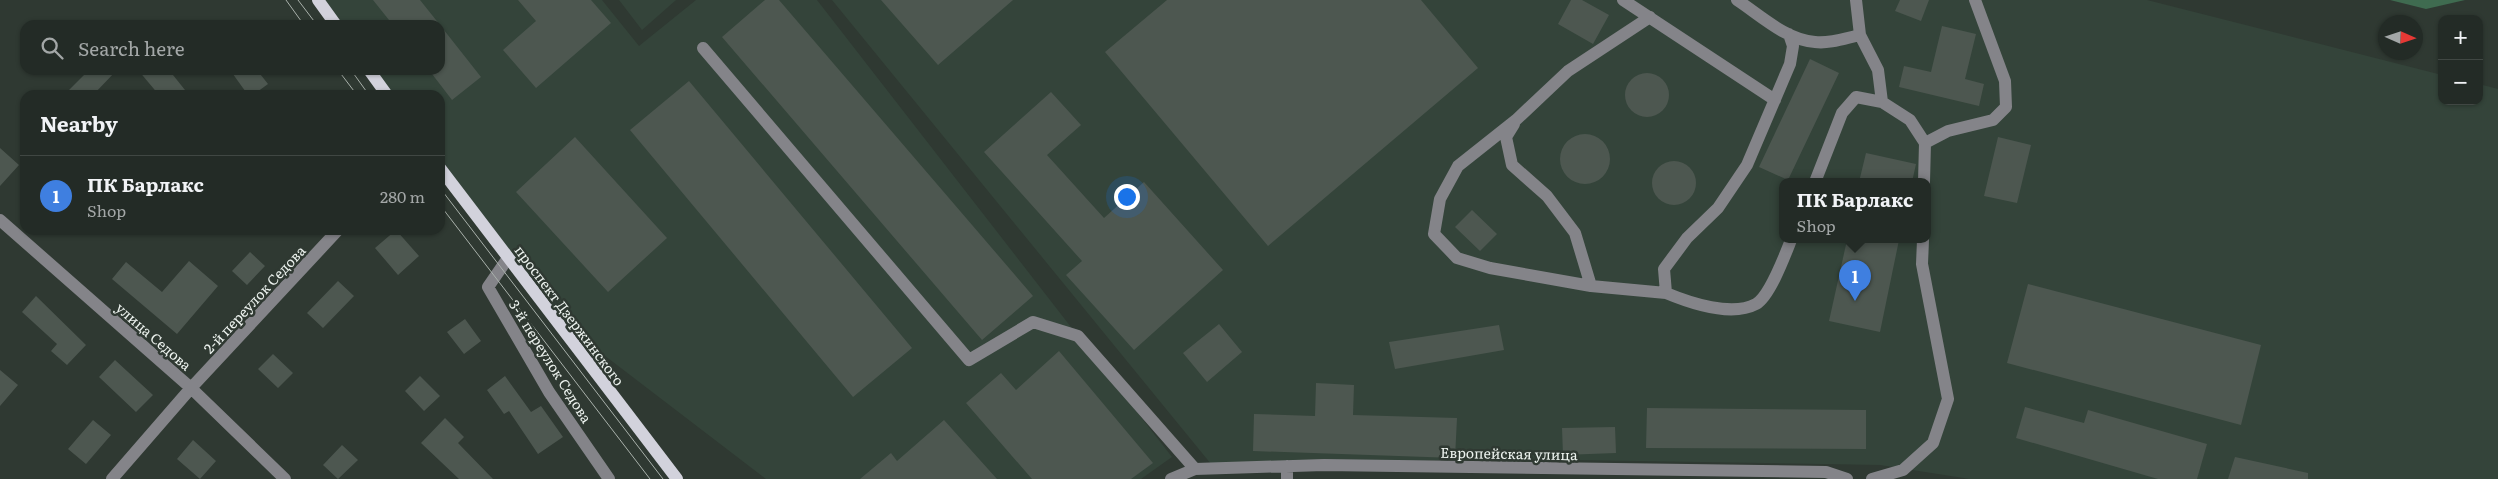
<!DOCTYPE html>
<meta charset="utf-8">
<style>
:root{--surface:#232b26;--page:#2f3732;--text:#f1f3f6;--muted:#a3a7a7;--line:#404743;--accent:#d6ab8b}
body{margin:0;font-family:Literata,serif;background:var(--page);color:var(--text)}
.controls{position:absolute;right:15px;top:15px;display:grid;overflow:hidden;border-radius:10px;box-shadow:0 1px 4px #0004}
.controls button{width:45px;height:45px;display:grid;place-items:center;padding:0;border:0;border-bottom:1px solid var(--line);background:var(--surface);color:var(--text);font:25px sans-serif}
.compass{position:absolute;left:2378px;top:15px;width:45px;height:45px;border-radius:50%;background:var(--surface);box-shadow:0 1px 4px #0004;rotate:93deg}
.you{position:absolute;left:1126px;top:196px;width:18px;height:18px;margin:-12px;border:4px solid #fff;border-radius:50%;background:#1a73e8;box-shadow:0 0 0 8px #1a73e833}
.badge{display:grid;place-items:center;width:32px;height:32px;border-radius:50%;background:var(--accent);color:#fff;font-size:16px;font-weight:700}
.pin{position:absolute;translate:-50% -41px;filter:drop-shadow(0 1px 2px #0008)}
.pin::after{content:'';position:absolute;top:26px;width:18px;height:15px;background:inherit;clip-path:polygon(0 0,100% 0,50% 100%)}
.popup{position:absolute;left:1779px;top:178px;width:152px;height:65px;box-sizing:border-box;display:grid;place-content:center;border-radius:10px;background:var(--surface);filter:drop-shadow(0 1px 4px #0005);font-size:16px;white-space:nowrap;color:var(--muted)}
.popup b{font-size:19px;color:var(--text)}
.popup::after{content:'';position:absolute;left:50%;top:100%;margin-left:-10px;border:10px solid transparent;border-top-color:var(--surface)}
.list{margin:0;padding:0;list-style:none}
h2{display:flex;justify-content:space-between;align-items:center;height:65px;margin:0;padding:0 20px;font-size:21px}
h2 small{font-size:16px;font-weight:400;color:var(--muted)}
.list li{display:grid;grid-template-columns:32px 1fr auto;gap:15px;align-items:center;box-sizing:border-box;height:80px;padding:0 20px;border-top:1px solid var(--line)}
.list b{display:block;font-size:19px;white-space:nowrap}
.list p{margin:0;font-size:16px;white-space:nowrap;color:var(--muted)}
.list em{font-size:16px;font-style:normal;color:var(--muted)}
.icon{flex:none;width:28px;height:28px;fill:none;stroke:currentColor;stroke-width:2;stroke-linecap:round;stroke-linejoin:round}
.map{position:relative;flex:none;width:2498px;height:479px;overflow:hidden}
.search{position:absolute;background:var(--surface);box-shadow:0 1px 4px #0004;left:20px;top:20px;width:425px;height:55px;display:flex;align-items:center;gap:12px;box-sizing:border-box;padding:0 18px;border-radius:15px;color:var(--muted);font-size:19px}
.panel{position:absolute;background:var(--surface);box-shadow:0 1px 4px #0004;left:20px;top:90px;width:425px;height:145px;border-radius:15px}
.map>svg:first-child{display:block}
.built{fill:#34443a;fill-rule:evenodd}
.green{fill:#3f6b50}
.building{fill:#4d5750}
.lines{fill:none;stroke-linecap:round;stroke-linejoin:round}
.minor{stroke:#848489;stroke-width:12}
.major{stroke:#d2d2dc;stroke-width:12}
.tram{stroke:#a9b1ab;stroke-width:1}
.labels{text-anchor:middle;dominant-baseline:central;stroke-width:5;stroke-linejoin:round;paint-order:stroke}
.street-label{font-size:14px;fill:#edf3ef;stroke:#2f3932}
</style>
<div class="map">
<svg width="2498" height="479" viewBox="0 0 2498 479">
<rect width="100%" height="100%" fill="#2f3932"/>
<path class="built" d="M 317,0 L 602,0 L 639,46 L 696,0 L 817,0 L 1172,457 L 1141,479 L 766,479 L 566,326 L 440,161 L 440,95 L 390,95 L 371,70 L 440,70 L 440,25 L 336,25 Z
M 619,0 L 676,0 L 642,30 Z
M 832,0 L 2147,0 L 2442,75 L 2442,101 L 2479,101 L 2479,84 L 2498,89 L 2498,479 L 1970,479 L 1880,465 L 1516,459 L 1211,464 ZM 1782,182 L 1928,182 L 1928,240 L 1782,240 Z"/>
<path class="green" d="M 2390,0 L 2465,0 L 2426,9 Z"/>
<path class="building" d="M 373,0 L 420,0 L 440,25 L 393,25 Z
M 518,0 L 591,0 L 611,23 L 536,88 L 503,50 L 536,21 Z
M 765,0 L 779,0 L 1033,296 L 982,340 L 722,37 Z
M 881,0 L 1013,0 L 938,65 Z
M 1167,0 L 1421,0 L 1478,68 L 1268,246 L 1105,52 Z
M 1571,0 L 1582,0 L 1609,15 L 1593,44 L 1558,24 Z
M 1900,0 L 1929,0 L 1921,21 L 1895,11 Z
M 440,25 L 481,77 L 452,100 L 429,70 L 440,70 Z
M 1942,26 L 1976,34 L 1965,79 L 1984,84 L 1979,106 L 1899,87 L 1904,66 L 1931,72 Z
M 1810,59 L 1839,73 L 1788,180 L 1759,167 Z
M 89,70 L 117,70 L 93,95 L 64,95 Z
M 138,70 L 169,70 L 189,95 L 159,95 Z
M 230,70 L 257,70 L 268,84 L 253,95 L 248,95 Z
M1625 95a22 22 0 1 1 44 0a22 22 0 1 1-44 0Z
M 689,81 L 912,348 L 853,397 L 630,130 Z
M 1051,92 L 1081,125 L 1047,155 L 1104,218 L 1144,182 L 1223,270 L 1134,350 L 1066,275 L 1082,261 L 984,152 Z
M1560 159a25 25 0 1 1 50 0a25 25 0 1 1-50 0Z
M 575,137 L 667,238 L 608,292 L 516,192 Z
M 1998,137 L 2031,145 L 2017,203 L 1984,196 Z
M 0,148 L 19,165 L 0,186 Z
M 1866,153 L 1916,164 L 1912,182 L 1859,182 Z
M1652 183a22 22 0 1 1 44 0a22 22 0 1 1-44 0Z
M 1472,210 L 1497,234 L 1480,251 L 1455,227 Z
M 396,230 L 419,256 L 398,275 L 375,248 Z
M 1847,240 L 1899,240 L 1880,332 L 1829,321 Z
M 250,252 L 265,266 L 247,285 L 232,271 Z
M 189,261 L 218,286 L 177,334 L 112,279 L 126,262 L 162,292 Z
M 338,281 L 354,296 L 323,328 L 307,313 Z
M 2028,284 L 2261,345 L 2241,425 L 2007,363 Z
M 36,296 L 86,345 L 67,365 L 51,351 L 57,344 L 22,312 Z
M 465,319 L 481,341 L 464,354 L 447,332 Z
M 1219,324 L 1242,352 L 1207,382 L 1183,353 Z
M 1499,325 L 1504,350 L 1395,369 L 1389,342 Z
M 1059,351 L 1153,463 L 1131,479 L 1032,479 L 966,403 L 1001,373 L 1016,390 Z
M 273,354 L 293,373 L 278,388 L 258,369 Z
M 115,360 L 153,395 L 136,412 L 99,377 Z
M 0,370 L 18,385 L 0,406 Z
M 420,376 L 440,396 L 424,411 L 405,391 Z
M 505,376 L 531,412 L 541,406 L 563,437 L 538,454 L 509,411 L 504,414 L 487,390 Z
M 1316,383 L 1354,385 L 1353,415 L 1457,418 L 1455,458 L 1253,451 L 1254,414 L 1315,416 Z
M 2025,407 L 2084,423 L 2088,410 L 2207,444 L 2197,479 L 2158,479 L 2016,438 Z
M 1647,408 L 1866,410 L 1866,449 L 1646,448 Z
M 445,418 L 464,437 L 458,443 L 493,479 L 459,479 L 421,443 Z
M 93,420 L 111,435 L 86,464 L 68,449 Z
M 944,420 L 997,479 L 860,479 L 891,453 L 897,461 Z
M 1615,427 L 1616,453 L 1563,455 L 1562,428 Z
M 193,440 L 216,461 L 200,479 L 177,459 Z
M 342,445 L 358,460 L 338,479 L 323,465 Z
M 2235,457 L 2308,473 L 2308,479 L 2228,479 Z"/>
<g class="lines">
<path class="minor" d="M 1623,0 L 1775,100
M 1737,0 C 1760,15 1786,40 1815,42 C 1829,44 1846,38 1860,35
M 1856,0 L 1860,35 L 1878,70 L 1882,102
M 1650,17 L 1568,71 L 1516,120 L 1458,166 L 1440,199 L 1434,234 L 1457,258 L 1490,268 L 1591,286 L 1666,293
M 1789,34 L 1793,46 L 1790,64 L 1747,165 L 1718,208 L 1687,238 L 1664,269 L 1666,293 C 1690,303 1732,317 1756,304 C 1770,296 1785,255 1791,240
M 703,48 L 969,360 L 1033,322 L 1078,336 L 1195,469
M 1514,124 L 1506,137 L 1512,165 L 1547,196 L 1575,233 L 1591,286
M 1925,143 L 1948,131 L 1993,120 L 2006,107 L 2005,81 L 1975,0
M 1815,182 L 1842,113 L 1856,97 L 1882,102 L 1910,120 L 1925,143 L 1924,182
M 0,220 L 191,388 L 285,479
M 508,258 L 488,287 L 549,392 L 609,479
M 1287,466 L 1287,479
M 112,479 L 191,388 L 338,230
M 1171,479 L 1195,469 L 1324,465 L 1826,472 L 1847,479
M 1872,479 L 1903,470 L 1933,443 L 1948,399 L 1922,264 L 1923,240"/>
<path class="major" d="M 318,0 L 336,25
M 369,70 L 387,95
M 440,168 L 677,479"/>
<path class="tram" d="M 286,0 L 304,25
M 298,0 L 317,25
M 338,70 L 357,95
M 351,70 L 369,95
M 440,188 L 663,479
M 440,205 L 650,479"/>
</g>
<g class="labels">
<g class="street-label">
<text transform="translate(254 299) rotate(-47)">2-й переулок Седова</text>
<text transform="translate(570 315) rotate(53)">проспект Дзержинского</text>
<text transform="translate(154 336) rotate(41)">улица Седова</text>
<text transform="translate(551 361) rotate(58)">3-й переулок Седова</text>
<text transform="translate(1509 453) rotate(1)">Европейская улица</text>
</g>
</g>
</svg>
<div class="controls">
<button>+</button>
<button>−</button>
</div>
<svg class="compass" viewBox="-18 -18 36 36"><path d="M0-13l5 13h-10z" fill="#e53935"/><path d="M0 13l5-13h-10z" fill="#a3a7a7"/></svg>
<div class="you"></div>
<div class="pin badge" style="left:1855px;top:301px;background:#3f7fe0">1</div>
<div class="popup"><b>ПК Барлакс</b>Shop</div>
<div class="search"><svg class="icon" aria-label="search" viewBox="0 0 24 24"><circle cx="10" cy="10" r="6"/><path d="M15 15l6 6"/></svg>Search here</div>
<section class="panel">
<h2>Nearby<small></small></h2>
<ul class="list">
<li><span class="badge" style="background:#3f7fe0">1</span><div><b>ПК Барлакс</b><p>Shop</p></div><em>280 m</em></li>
</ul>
</section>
</div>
